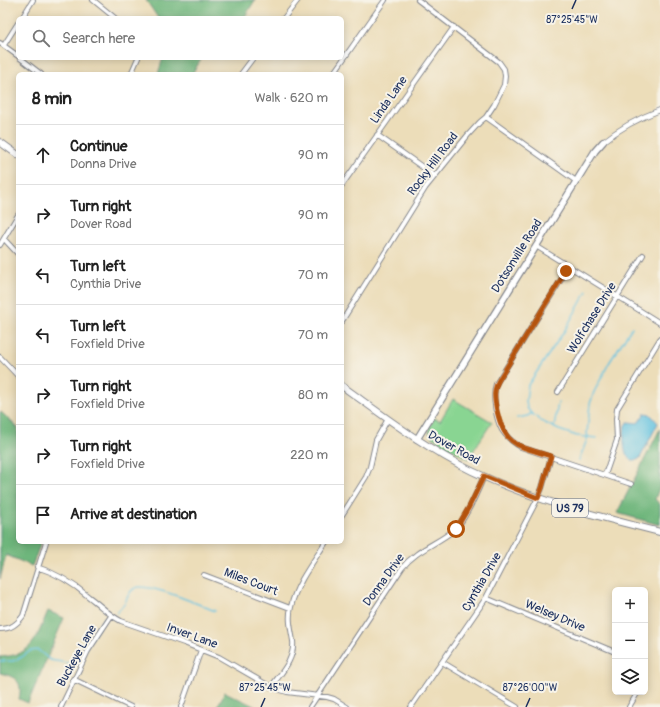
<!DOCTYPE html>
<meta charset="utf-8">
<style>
:root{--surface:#fff;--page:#f2f2f2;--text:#222;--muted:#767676;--line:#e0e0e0}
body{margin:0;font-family:Pangolin,sans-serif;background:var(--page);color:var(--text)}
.controls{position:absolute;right:12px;bottom:12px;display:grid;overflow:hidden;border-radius:6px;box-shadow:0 2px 10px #0003}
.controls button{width:36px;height:36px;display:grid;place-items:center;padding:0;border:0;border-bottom:1px solid var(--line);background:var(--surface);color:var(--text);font:20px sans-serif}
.stop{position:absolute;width:12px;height:12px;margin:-9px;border:3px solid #b45309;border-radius:50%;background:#fff}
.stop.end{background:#b45309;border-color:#fff;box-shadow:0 1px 4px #0008}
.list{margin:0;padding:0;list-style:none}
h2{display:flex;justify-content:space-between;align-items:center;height:52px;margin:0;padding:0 16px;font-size:17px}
h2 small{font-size:13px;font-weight:400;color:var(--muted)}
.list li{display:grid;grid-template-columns:26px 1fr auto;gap:12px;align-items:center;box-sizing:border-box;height:60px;padding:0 16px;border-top:1px solid var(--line)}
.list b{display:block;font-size:15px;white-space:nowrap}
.list p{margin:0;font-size:13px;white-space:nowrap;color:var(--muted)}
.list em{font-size:13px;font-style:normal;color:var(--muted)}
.icon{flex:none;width:22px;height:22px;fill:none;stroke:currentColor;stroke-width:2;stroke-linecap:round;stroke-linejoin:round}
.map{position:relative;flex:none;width:660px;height:707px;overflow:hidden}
.search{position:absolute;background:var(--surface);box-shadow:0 2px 10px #0003;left:16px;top:16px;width:328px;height:44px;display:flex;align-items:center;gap:10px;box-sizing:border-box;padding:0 14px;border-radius:6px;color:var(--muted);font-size:15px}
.panel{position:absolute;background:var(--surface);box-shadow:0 2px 10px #0003;left:16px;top:72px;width:328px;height:472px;border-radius:6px}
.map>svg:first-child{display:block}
.green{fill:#89d592;stroke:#528278}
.forest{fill:#6eb67c;stroke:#44726d}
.water{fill:#62c2e0;stroke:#3e789f}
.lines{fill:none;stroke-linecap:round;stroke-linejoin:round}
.stream{stroke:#62c2e0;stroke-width:1.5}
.minor-casing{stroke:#84868c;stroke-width:6}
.tertiary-casing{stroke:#84868c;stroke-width:6}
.secondary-casing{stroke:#84868c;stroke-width:8}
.primary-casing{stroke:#84868c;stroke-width:8}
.minor{stroke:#fff;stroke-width:4}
.tertiary{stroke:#fff;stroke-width:4.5}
.secondary{stroke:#fff;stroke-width:5.5}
.primary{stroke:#fff;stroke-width:6}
.route{stroke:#b45309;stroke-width:5}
.ticks{fill:none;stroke:#1b2f5e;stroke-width:1.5}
.labels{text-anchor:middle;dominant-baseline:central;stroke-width:4;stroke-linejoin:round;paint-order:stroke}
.shield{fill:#f7f3e8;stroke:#5d6a87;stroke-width:1}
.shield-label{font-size:11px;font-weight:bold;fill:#1b2f5e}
.street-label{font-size:12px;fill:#1b2f5e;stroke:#f7f3e8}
.ticks-label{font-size:10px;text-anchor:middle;fill:#1b2f5e;stroke:#f7f3e8;stroke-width:4;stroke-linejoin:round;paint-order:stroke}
</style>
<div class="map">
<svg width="660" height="707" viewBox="0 0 660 707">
<rect width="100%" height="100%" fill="#f7f3e8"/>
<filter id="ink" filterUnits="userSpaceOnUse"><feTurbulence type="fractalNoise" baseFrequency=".025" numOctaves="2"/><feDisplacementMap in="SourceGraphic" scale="8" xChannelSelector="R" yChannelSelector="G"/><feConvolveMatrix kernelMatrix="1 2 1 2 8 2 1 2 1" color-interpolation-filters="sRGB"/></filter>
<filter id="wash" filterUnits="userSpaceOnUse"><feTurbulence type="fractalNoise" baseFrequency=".012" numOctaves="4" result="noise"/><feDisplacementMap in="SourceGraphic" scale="16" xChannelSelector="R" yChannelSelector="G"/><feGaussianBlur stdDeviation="0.9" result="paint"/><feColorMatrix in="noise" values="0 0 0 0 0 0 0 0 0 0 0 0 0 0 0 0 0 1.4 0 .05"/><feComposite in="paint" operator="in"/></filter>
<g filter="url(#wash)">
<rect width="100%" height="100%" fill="#ecddb9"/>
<path class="green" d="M 453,399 L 492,422 L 468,459 L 432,437 C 426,430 430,425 434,418 L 440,421 Z"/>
<path class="forest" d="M 146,0 L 255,0 L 244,18 L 158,18 Z
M 163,58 L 202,58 L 192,74 L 158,74 Z
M 1,412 L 18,428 L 18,542 L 41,542 L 32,566 L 6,555 L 0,579 L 0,413 Z
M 660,429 L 660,486 L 655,499 L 660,505 L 660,525 L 617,513 Z
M 48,611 L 64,618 L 28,703 L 19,699 C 23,681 16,677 0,673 L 0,657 C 34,655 36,638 48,611 Z
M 225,692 L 256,707 L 217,707 Z"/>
<path class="water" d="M 645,413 L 650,414 L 658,423 L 640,458 L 637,460 L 632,460 C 621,454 624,436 625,425 L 628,422 L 638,423 Z"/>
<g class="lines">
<path class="stream" d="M 587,291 L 565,330 L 528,385 L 526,401 L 527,408 L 531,413 L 541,421 L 559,430 L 577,436 L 597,438
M 517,418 L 527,416 L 531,414
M 554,427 L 558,403
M 579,460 L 588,437 L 587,433 L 590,404 L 594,392 L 609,363 L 632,327
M 117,613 C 119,609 123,606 125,603 C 127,598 129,591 135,588 C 147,582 201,605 215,611
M 0,661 L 13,661 L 22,657 L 30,651 L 38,650 L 50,660 L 73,664 L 76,663 L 104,618"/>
</g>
</g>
<g filter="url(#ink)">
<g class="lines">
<g class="minor-casing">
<path id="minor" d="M 93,0 L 115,18
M 22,18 L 33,0
M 284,18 L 298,0
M 0,43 L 18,56
M 4,45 L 18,23
M 20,58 L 41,74
M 131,74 L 138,58
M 241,74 L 253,58
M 333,74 L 385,0
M 486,117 L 576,181
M 377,135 L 435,176
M 342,185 L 454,27
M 4,239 L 18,254
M 0,245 L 18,215
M 536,246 L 660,323
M 569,267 L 496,384 C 492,396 496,419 502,430 C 507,438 514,443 521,447 L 631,484
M 342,321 L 426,187 L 468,135 L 480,122 L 486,117 L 494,105 L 504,85 L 505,76 L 504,69 L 499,62 L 418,0
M 0,357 L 18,376
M 558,392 L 643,255
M 605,475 L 617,440 L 616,419 L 617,409 L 660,339
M 342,515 L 366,477 L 370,467 L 376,440 L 388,419
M 37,567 C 56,573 74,584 89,597 C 100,605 109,615 121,621 L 184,643 L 219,657 L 271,687 L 287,692 L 327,697 L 334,699 L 347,707
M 204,575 L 290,608
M 486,598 L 615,652
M 0,629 C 11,629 17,624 23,616 L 46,542
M 442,662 L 517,707
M 73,679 L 131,707
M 271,687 C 281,673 295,659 293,641 C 291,629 288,619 291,607 C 296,584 313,562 326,542
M 61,707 L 88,651 L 111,616
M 181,707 L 201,650
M 310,707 L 402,568 C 416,550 437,544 454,530 C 464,522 479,488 484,476
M 411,707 L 486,598 L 538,498 L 542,488 L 551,457
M 629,707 L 638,692"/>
</g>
<g class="tertiary-casing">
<path id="tertiary" d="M 603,142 C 620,128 639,118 660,110"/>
</g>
<g class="secondary-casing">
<path id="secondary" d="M 417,439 L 595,151 L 603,142"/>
</g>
<g class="primary-casing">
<path id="primary" d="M 0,142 L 18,155
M 342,386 C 384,416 425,448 472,471 C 532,500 596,516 660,532"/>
</g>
<use href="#minor" class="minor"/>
<use href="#tertiary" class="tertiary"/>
<use href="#secondary" class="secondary"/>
<use href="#primary" class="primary"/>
</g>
</g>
<g class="lines" filter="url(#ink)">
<path class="route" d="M 456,529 L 469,507 L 484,476 L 538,498 L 542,488 L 551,456 C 519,446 505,447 497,411 C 494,398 493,389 500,378 L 566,271"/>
</g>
<path class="ticks" d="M 572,9 L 576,0M 261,707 L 265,698M 526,707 L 530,698"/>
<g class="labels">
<rect class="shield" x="552" y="499" width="36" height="18" rx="3"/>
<g class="shield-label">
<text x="570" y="508">US 79</text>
</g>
<g class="street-label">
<text transform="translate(389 100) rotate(-55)">Linda Lane</text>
<text transform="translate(433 164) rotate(-53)">Rocky Hill Road</text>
<text transform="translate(517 256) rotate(-58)">Dotsonville Road</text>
<text transform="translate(592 318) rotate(-58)">Wolfchase Drive</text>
<text transform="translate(454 448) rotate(29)">Dover Road</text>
<text transform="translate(384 580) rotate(-54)">Donna Drive</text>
<text transform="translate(251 582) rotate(21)">Miles Court</text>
<text transform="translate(482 582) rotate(-60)">Cynthia Drive</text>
<text transform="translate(555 616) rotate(23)">Welsey Drive</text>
<text transform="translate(192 636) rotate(20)">Inver Lane</text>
<text transform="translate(77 656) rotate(-61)">Buckeye Lane</text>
</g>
</g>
<g class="ticks-label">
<text x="572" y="23">87°25'45"W</text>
<text x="265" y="691">87°25'45"W</text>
<text x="530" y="691">87°26'00"W</text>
</g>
</svg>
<div class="controls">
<button>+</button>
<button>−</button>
<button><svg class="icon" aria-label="layers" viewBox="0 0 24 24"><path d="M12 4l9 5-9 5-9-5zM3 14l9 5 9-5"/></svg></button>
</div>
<div class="stop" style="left:456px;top:529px"></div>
<div class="stop end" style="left:566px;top:271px"></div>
<div class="search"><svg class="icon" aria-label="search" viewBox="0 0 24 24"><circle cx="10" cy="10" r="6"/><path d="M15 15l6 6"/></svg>Search here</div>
<section class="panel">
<h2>8 min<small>Walk · 620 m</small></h2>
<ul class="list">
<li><svg class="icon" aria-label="ahead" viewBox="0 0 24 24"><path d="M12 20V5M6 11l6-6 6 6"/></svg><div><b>Continue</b><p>Donna Drive</p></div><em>90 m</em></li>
<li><svg class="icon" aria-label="right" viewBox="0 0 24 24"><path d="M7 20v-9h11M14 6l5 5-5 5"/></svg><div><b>Turn right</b><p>Dover Road</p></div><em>90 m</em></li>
<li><svg class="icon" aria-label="left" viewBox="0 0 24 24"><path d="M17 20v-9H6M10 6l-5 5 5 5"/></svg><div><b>Turn left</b><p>Cynthia Drive</p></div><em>70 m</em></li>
<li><svg class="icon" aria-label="left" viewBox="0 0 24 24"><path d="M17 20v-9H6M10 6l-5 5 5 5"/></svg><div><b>Turn left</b><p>Foxfield Drive</p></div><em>70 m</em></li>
<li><svg class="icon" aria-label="right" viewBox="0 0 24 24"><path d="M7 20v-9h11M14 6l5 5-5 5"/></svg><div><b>Turn right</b><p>Foxfield Drive</p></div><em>80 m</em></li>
<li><svg class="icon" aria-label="right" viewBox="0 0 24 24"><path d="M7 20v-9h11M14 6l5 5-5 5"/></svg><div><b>Turn right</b><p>Foxfield Drive</p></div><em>220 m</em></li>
<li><svg class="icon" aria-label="arrive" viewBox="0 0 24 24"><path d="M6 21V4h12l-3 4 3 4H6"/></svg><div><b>Arrive at destination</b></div></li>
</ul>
</section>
</div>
